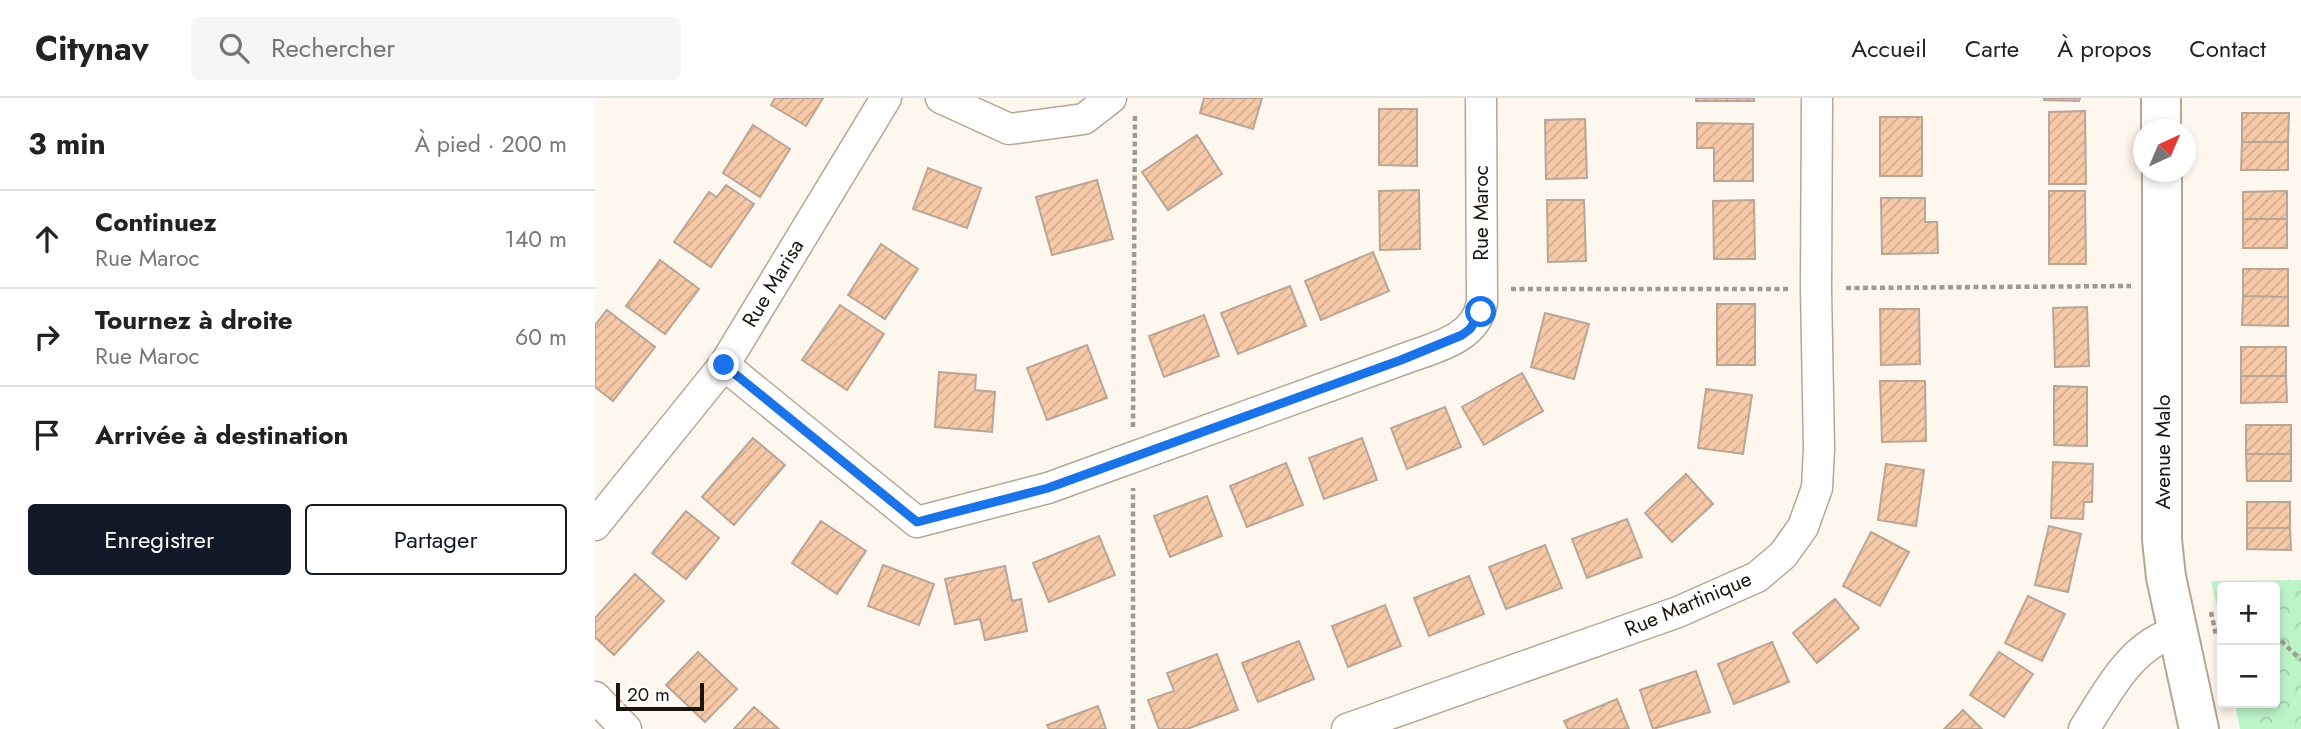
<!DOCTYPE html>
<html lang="fr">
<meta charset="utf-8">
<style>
:root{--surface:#fff;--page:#f6f6f6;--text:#222;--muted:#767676;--line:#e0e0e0;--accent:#111827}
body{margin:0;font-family:Jost,sans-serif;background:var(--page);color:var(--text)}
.controls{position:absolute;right:21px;bottom:21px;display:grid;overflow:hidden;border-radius:7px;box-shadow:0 4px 10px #0003}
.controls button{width:63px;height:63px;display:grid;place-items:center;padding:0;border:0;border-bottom:2px solid var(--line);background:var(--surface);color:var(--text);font:35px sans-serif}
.compass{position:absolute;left:1538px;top:21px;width:63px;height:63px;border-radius:50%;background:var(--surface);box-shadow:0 4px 10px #0003;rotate:44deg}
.scale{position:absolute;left:21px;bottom:18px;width:88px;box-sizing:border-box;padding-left:7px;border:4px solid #1b150e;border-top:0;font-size:19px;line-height:24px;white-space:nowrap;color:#1b150e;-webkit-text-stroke:5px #fff;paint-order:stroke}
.stop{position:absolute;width:21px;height:21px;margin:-16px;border:5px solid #1a73e8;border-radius:50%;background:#fff}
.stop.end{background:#1a73e8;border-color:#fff;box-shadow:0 2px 7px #0008}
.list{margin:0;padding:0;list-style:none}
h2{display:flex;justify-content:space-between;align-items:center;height:91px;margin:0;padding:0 28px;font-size:30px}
h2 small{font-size:23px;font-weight:400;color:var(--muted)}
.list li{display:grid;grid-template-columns:46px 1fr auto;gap:21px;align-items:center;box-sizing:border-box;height:98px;padding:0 28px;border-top:2px solid var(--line)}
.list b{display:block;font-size:26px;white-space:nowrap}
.list p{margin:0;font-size:23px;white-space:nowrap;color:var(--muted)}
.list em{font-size:23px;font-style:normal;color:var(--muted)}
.actions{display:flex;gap:14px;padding:21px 28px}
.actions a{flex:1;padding:16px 0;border:2px solid var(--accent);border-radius:7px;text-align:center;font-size:24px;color:var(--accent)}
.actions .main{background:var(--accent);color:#fff}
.icon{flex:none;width:38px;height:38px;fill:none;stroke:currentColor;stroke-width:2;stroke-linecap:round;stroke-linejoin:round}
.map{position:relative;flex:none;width:1706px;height:631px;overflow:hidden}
header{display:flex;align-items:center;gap:42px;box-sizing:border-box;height:98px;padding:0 35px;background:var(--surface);border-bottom:2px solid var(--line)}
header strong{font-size:33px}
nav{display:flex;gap:38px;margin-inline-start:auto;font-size:24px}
.search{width:490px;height:63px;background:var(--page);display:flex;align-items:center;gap:18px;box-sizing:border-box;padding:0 24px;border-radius:7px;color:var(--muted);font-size:26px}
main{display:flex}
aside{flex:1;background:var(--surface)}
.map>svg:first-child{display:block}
.park{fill:url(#park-crowns)}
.building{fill:url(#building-hatch);stroke:#baa596;stroke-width:2}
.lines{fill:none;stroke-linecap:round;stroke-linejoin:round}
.street-casing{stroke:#b6a793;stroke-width:33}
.secondary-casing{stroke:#b6a793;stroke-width:42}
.path{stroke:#a09a92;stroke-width:4.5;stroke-dasharray:5 3.5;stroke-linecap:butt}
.street{stroke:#fff;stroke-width:30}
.secondary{stroke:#fff;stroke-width:38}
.route{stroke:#1a73e8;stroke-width:9}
.labels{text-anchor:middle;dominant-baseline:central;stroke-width:5;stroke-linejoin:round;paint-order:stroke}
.street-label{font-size:21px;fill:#1b150e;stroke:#fff}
</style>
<header>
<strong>Citynav</strong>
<div class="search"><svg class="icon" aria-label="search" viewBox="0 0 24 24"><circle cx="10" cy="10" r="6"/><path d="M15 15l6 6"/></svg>Rechercher</div>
<nav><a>Accueil</a><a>Carte</a><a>À propos</a><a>Contact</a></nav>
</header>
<main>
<aside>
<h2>3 min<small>À pied · 200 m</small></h2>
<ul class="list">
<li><svg class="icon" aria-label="ahead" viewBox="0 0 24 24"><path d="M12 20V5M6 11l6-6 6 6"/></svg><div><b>Continuez</b><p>Rue Maroc</p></div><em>140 m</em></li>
<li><svg class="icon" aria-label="right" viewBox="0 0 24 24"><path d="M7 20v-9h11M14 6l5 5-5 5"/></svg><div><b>Tournez à droite</b><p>Rue Maroc</p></div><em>60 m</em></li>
<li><svg class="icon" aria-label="arrive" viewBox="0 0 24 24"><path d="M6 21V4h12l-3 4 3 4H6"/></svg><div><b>Arrivée à destination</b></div></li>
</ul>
<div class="actions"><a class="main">Enregistrer</a><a>Partager</a></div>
</aside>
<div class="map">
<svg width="1706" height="631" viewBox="0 0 1706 631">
<defs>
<pattern id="park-crowns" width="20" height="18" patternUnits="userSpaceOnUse" patternTransform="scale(1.75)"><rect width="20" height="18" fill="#bcf4c8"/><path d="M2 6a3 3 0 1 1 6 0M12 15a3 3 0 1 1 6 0" fill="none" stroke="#a1d0ab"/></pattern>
<pattern id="building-hatch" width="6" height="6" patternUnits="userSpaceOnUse" patternTransform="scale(1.75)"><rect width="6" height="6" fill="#f6c9a8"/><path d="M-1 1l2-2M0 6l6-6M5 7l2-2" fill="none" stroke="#d2ac8f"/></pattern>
</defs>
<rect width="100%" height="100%" fill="#fdf7ee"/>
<path class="park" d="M 1706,482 L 1706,631 L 1645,631 L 1640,605 L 1680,605 L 1680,489 L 1627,489 L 1627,529 L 1616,483 Z"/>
<path class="building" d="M 180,0 L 228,0 L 211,28 L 176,7 Z
M 609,0 L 667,0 L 658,31 L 605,15 Z
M 1101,0 L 1159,0 L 1159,3 L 1101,3 Z
M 1449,0 L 1485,0 L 1484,3 L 1449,2 Z
M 784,11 L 822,11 L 822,68 L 784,67 Z
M 1490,13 L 1491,86 L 1454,86 L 1454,14 Z
M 1647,15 L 1694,15 L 1693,44 L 1647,44 Z
M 1285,19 L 1327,19 L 1327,78 L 1285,78 Z
M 990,21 L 992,80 L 951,81 L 950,22 Z
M 1102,25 L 1158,26 L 1158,83 L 1119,83 L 1119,50 L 1102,50 Z
M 158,27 L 195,51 L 165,99 L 128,75 Z
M 602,37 L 627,76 L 573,112 L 547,74 Z
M 1647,44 L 1693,44 L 1693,72 L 1646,72 Z
M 333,70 L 386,90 L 372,130 L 318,111 Z
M 502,82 L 518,141 L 457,157 L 441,99 Z
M 131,87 L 159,106 L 116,169 L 79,144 L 114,94 L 122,99 Z
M 824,92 L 825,151 L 785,152 L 784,93 Z
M 1454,93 L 1490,93 L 1491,166 L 1454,166 Z
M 1692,93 L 1692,121 L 1648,121 L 1648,94 Z
M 1286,100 L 1330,100 L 1330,124 L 1342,124 L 1343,155 L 1287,156 Z
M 952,102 L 989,102 L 991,163 L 953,164 Z
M 1159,102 L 1160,161 L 1119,161 L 1118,103 Z
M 1648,121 L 1692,121 L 1692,150 L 1648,150 Z
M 286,146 L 323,171 L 290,221 L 253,197 Z
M 778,154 L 794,193 L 726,222 L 710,183 Z
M 65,162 L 104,191 L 70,236 L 31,208 Z
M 1648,171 L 1693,171 L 1693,199 L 1648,198 Z
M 695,188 L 711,228 L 643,256 L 626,215 Z
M 1648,198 L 1693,199 L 1693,228 L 1647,227 Z
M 1122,206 L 1160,206 L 1160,267 L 1122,267 Z
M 245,207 L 289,236 L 252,292 L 207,262 Z
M 1492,209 L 1494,268 L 1460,269 L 1458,210 Z
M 1285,211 L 1324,211 L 1325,266 L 1286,267 Z
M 12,212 L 60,249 L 18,303 L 0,289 L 0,227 Z
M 950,215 L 994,226 L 979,281 L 936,269 Z
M 609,217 L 624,258 L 569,279 L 554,238 Z
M 492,247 L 512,300 L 452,322 L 432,270 Z
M 1646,249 L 1691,249 L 1691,278 L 1646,278 Z
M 344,274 L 381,277 L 380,292 L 400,294 L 397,334 L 340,329 Z
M 927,275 L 948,313 L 889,347 L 867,309 Z
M 1646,278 L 1691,278 L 1692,304 L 1646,305 Z
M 1285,283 L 1330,283 L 1331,343 L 1287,344 Z
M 1459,288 L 1492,289 L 1492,348 L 1459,347 Z
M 1111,291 L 1157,297 L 1148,356 L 1103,350 Z
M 850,309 L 866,349 L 812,371 L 796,330 Z
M 1651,327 L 1696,327 L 1696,356 L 1651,356 Z
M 158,340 L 190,367 L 139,427 L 107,399 Z
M 767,340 L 782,382 L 729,401 L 714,360 Z
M 1651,356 L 1696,356 L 1696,383 L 1652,383 Z
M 1458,364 L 1498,366 L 1497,404 L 1489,404 L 1488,421 L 1456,420 Z
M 691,365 L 708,407 L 652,429 L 635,388 Z
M 1291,366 L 1329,372 L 1321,428 L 1283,422 Z
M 1091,376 L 1118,406 L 1077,444 L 1050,415 Z
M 612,398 L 627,438 L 575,459 L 559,418 Z
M 1652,404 L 1695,404 L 1695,430 L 1652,430 Z
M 91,413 L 124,440 L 91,481 L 57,455 Z
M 1032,421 L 1047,459 L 992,480 L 977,441 Z
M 226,423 L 271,453 L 242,496 L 197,465 Z
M 1454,428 L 1486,436 L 1473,494 L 1440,487 Z
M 1652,430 L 1695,430 L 1696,452 L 1652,451 Z
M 1276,434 L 1314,454 L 1285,508 L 1248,488 Z
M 504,438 L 520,477 L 454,504 L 438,465 Z
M 950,447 L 967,490 L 911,511 L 894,469 Z
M 288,467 L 339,486 L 324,527 L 273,508 Z
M 410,468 L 417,503 L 426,501 L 432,533 L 390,542 L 385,521 L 360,526 L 350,481 Z
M 40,476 L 69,503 L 19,557 L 0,539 L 0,520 Z
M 874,478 L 889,516 L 834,538 L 819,500 Z
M 1433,498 L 1470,516 L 1447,563 L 1410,545 Z
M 1240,501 L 1264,530 L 1222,565 L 1198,535 Z
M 790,507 L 806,548 L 753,569 L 737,528 Z
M 704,543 L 719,581 L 663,604 L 647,565 Z
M 1177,544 L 1194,584 L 1139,606 L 1123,566 Z
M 103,554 L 142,591 L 110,624 L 71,587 Z
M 1404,554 L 1438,576 L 1409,619 L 1375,597 Z
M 622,556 L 643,612 L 592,631 L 564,631 L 553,602 L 579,593 L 572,575 Z
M 1101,573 L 1115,614 L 1058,631 L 1045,592 Z
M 1022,601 L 1034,631 L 973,631 L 969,623 Z
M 503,608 L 511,631 L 454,631 L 452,627 Z
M 159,609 L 184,631 L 139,631 Z
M 1368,612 L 1387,631 L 1349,631 Z"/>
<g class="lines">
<g class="street-casing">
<path id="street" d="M 346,0 L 414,31 L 489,21 L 516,0
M 129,267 L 322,424 L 453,390 L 806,262 C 837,250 882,242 887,204 L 886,0
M 0,427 L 129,267 L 291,0
M 0,599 L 31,631
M 752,631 L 1083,514 L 1162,479 L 1188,457 L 1208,429 L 1222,390 L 1224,351 L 1221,191 L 1222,0
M 1489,631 C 1514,592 1536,546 1584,533"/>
</g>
<g class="secondary-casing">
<path id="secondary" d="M 1566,0 L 1566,32
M 1567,74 L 1567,442 L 1571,479 L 1604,631"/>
</g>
<path class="path" d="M 1251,190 L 1536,188
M 916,191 L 1194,191
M 538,329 L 540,16
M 1616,514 L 1621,537
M 1680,537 L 1706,562
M 538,631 L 538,390"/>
<use href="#street" class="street"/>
<use href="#secondary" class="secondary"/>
</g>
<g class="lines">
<path class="route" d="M 129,267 L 322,424 L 453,390 L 806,262 L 867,237 L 875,231 L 886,214"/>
</g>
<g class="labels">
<g class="street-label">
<text transform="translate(886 115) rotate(-90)">Rue Maroc</text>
<text transform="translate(178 185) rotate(-59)">Rue Marisa</text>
<text transform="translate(1568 354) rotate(-90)">Avenue Malo</text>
<text transform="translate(1093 506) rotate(-23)">Rue Martinique</text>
</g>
</g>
</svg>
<div class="controls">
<button>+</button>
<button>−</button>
</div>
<svg class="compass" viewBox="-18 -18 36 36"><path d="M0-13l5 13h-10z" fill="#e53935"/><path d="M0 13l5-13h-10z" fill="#767676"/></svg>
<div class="scale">20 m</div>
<div class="stop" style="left:886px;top:214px"></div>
<div class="stop end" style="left:129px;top:267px"></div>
</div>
</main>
